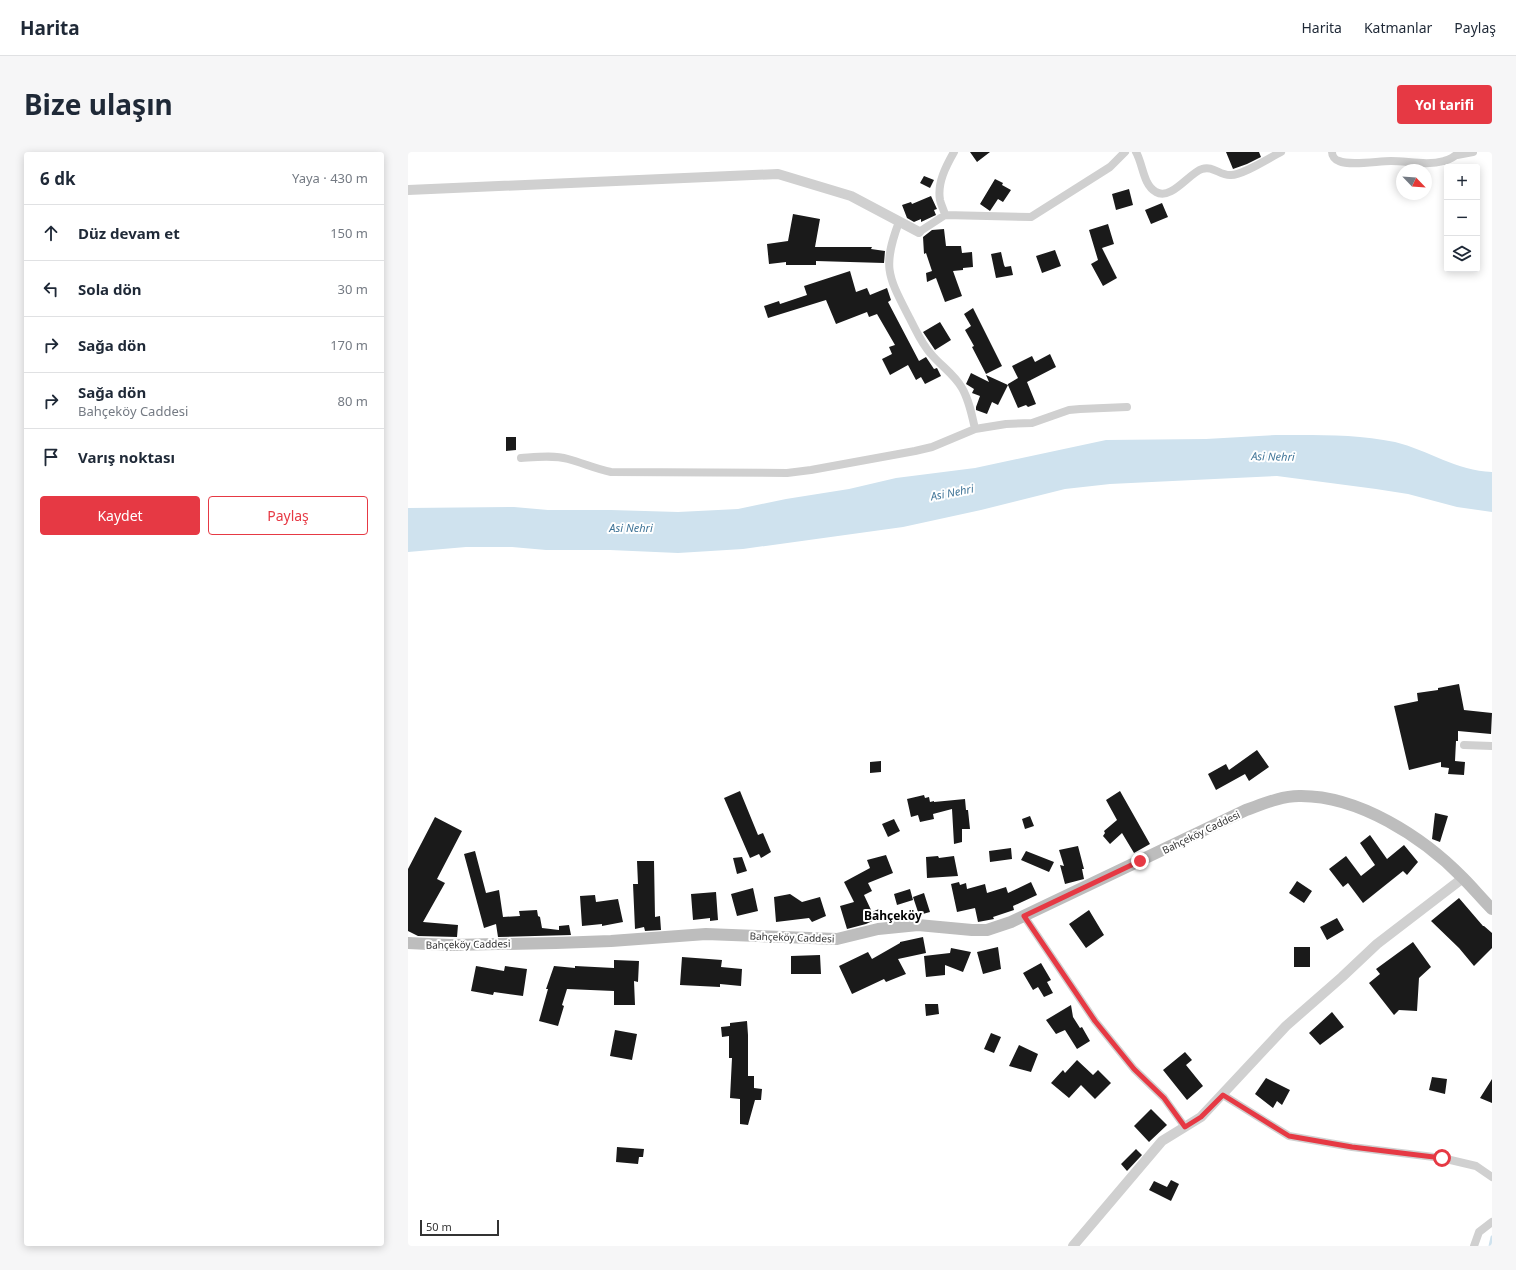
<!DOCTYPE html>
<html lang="tr">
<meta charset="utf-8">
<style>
:root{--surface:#fff;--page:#f6f6f7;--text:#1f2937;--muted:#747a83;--line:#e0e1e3;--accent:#e63944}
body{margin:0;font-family:"Noto Sans",sans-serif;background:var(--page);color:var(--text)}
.controls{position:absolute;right:12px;top:12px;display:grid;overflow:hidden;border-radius:4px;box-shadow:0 2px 10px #0003}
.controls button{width:36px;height:36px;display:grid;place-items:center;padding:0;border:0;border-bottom:1px solid var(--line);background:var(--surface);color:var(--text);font:20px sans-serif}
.compass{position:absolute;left:988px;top:12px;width:36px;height:36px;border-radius:50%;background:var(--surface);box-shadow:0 2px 10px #0003;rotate:115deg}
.scale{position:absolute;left:12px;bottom:10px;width:79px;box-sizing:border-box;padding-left:4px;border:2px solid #333;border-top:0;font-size:11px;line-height:14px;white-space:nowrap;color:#333;-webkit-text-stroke:3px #fff;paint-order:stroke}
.stop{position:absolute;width:12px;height:12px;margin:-9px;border:3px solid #e63944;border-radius:50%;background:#fff}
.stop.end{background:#e63944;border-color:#fff;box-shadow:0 1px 4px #0008}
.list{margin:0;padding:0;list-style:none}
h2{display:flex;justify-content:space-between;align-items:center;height:52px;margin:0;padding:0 16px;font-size:17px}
h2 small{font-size:13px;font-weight:400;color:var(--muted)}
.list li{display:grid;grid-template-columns:26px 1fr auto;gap:12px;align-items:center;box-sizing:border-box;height:56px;padding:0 16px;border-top:1px solid var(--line)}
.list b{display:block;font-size:15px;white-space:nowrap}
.list p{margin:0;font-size:13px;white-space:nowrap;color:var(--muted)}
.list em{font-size:13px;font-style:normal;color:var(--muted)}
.actions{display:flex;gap:8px;padding:12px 16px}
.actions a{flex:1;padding:9px 0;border:1px solid var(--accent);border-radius:4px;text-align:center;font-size:14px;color:var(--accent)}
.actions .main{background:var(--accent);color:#fff}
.icon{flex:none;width:22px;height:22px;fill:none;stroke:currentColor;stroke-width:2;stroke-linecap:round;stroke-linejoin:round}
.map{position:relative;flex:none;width:1084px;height:1094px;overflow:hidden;border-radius:4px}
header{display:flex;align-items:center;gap:24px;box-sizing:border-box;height:56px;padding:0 20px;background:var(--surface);border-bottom:1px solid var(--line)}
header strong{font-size:19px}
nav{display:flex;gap:22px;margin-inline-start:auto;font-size:14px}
.intro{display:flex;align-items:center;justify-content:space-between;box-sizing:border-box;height:96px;padding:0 24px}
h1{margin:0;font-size:28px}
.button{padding:10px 18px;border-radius:4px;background:var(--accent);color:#fff;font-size:14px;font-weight:700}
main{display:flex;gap:24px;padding:0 24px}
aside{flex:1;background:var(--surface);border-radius:4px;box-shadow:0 2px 10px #0003}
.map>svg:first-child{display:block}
.water{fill:#cfe2ee}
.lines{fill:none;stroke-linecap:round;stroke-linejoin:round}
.stream{stroke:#cfe2ee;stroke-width:3}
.building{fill:#1a1a1a}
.minor{stroke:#d0d0d0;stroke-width:8}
.tertiary{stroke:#d0d0d0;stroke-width:10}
.secondary{stroke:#bdbdbd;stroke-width:12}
.route{stroke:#e63944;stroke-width:5}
.labels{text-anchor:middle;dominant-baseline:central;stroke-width:4;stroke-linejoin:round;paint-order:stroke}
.street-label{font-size:10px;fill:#333;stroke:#fff}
.water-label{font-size:11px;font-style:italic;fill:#3f7497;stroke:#fff}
.quarter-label{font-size:12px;font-weight:bold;fill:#000;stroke:#fff}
</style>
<header>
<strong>Harita</strong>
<nav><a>Harita</a><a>Katmanlar</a><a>Paylaş</a></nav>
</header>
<div class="intro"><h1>Bize ulaşın</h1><a class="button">Yol tarifi</a></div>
<main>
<aside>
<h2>6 dk<small>Yaya · 430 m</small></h2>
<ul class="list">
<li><svg class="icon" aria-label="ahead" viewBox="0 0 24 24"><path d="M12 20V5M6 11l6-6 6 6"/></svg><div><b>Düz devam et</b></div><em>150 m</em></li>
<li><svg class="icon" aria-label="left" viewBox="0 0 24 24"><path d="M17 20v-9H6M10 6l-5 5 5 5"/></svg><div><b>Sola dön</b></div><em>30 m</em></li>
<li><svg class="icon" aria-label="right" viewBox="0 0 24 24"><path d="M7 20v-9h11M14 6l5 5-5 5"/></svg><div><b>Sağa dön</b></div><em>170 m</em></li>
<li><svg class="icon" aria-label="right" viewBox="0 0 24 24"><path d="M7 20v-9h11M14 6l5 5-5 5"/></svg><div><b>Sağa dön</b><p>Bahçeköy Caddesi</p></div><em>80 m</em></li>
<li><svg class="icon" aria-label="arrive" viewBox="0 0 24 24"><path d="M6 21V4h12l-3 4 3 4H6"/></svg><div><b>Varış noktası</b></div></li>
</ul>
<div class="actions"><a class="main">Kaydet</a><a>Paylaş</a></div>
</aside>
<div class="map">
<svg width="1084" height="1094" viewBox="0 0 1084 1094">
<rect width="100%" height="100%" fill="#fff"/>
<path class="water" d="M 868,283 C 907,283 949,282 987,290 C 1020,298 1049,319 1084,320 L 1084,360 L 1049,355 L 1000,342 L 968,337 L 869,324 L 702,332 L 657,337 L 573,358 L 495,375 L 335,397 L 270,401 L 202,398 L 138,398 L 104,395 L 58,395 L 0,400 L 0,356 L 106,355 L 140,358 L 203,358 L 270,360 L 330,357 L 378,347 L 441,337 L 488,326 L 567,316 L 698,288 L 798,287 Z"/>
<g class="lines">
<path class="stream" d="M 1082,1094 L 1084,1085"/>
</g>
<path class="building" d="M 562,0 L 582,0 L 569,10 Z
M 818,0 L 851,0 L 853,5 L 839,12 L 825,17 Z
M 516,24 L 526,28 L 522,36 L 512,31 Z
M 587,27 L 595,31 L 594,33 L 603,38 L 595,50 L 590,47 L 582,59 L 572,52 Z
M 721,37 L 725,53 L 708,58 L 704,42 Z
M 523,44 L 529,57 L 526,58 L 528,63 L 513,70 L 513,67 L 506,70 L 499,66 L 494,53 L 503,50 L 504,52 Z
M 754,51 L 760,65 L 743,72 L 737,58 Z
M 385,62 L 412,67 L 407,95 L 464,95 L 463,97 L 477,99 L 476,111 L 408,109 L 408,113 L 378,113 L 378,110 L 361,112 L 359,92 L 380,89 Z
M 700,72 L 706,92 L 694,96 L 709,126 L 695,134 L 683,112 L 690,108 L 681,78 Z
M 536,77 L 538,94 L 553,94 L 554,101 L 564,100 L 565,115 L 555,116 L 555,118 L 545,119 L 554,144 L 537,150 L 528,126 L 519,130 L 518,121 L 524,119 L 518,101 L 516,102 L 515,85 L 524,78 Z
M 647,98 L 653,114 L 634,121 L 628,104 Z
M 593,100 L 596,113 L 597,115 L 603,114 L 605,123 L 588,126 L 583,102 Z
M 442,119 L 448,140 L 459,136 L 462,143 L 479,136 L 483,148 L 480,150 L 511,209 L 518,205 L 526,217 L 529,216 L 533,224 L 517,232 L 513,225 L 508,228 L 500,213 L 482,223 L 474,207 L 484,202 L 481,195 L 487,193 L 469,162 L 461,165 L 459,160 L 428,172 L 418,148 L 360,166 L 356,154 L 371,149 L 372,152 L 399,143 L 396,134 Z
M 565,156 L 594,214 L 578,222 L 564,195 L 566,194 L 557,178 L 563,174 L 556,162 Z
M 532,170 L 543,188 L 527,198 L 515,180 Z
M 642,202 L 648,215 L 619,230 L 628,252 L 620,255 L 618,253 L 610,256 L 600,233 L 590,253 L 584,250 L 579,262 L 568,258 L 568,255 L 572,244 L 564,241 L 566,237 L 558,232 L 563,221 L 581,230 L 578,223 L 600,233 L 600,232 L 610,226 L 604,214 L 624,204 L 627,210 Z
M 98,285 L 108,285 L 108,298 L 98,299 Z
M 1051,532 L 1056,558 L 1084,561 L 1083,582 L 1050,579 L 1050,589 L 1048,589 L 1047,609 L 1057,610 L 1056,623 L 1040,622 L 1041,616 L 1033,615 L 1033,610 L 1001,618 L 986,554 L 1010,549 L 1009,541 L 1030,538 L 1030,536 Z
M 849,598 L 861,615 L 841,629 L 837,622 L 808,638 L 800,622 L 818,612 L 821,618 Z
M 473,609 L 473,620 L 462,621 L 462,610 Z
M 332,639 L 350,683 L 355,681 L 363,700 L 353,706 L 351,702 L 342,706 L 316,646 Z
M 712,639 L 742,692 L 726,701 L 714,681 L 702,692 L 695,684 L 697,681 L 696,679 L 709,668 L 698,648 Z
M 516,643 L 517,646 L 521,645 L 522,650 L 526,649 L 526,650 L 557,647 L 558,658 L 560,658 L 562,677 L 554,677 L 554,690 L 546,692 L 544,657 L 525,662 L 526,667 L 512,670 L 510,663 L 503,665 L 499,647 Z
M 1027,661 L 1040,664 L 1032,690 L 1024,687 Z
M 622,664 L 626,674 L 617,677 L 614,667 Z
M 27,665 L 54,679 L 29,727 L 37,731 L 15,770 L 50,773 L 49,785 L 10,784 L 0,779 L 0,717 Z
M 486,667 L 492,679 L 480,685 L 474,672 Z
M 962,683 L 979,707 L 996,693 L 1010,710 L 999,723 L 995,719 L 955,751 L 940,731 L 935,735 L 921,717 L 938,704 L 953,724 L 967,713 L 952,691 Z
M 670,694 L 676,717 L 674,717 L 676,727 L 657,732 L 652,713 L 656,714 L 651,698 Z
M 603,696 L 604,707 L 582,710 L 581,699 Z
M 67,699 L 78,741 L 91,738 L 95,765 L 112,764 L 111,759 L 129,758 L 130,764 L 132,765 L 134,776 L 151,778 L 151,774 L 161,773 L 163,783 L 90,785 L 88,772 L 76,776 L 56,702 Z
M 618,699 L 646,710 L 641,720 L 613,708 Z
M 478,703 L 485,721 L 460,731 L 464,739 L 456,743 L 464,760 L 471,757 L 475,764 L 458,772 L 439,777 L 432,754 L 446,750 L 436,730 L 462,716 L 459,708 Z
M 530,704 L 531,706 L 546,704 L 550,724 L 519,726 L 518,705 Z
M 334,705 L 339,719 L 329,722 L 325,706 Z
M 229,709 L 246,709 L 247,765 L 252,764 L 253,778 L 237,779 L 236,775 L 227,777 L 225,732 L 230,732 Z
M 889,729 L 904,739 L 896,751 L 881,741 Z
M 551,730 L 552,733 L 558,731 L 559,737 L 577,732 L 579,741 L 598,735 L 600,741 L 623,730 L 629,743 L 605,754 L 606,758 L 585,765 L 586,767 L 570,770 L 567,756 L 549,760 L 543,732 Z
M 345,736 L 350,759 L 329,764 L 323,742 Z
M 502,737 L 505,748 L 489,753 L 486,742 Z
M 308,740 L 310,768 L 302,769 L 302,766 L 285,768 L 283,742 Z
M 516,741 L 522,760 L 511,763 L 505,745 Z
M 382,742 L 394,750 L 412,745 L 418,764 L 404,770 L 401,766 L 368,770 L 366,745 Z
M 187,743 L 188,750 L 210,747 L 215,770 L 194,774 L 194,772 L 174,774 L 172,744 Z
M 1051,746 L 1075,774 L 1076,774 L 1084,781 L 1084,796 L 1066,814 L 1051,796 L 1023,769 Z
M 681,758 L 696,783 L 678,796 L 661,772 Z
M 929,766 L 936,778 L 919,788 L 912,775 Z
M 515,785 L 518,801 L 490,807 L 498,822 L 478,830 L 476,827 L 444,842 L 431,814 L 460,800 L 464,807 L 492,791 L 492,790 Z
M 1005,790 L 1023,815 L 1011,826 L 1009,859 L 991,858 L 986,863 L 961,831 L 972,822 L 968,817 Z
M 590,795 L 593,817 L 575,822 L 569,800 Z
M 886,795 L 902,795 L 902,815 L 886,815 Z
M 543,796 L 563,800 L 555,820 L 537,813 L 537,823 L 518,825 L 516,804 L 542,801 Z
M 412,803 L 413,822 L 383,822 L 383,804 Z
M 274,805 L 314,808 L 313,815 L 334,817 L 333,834 L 312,832 L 312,835 L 272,833 Z
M 206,808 L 231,809 L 230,830 L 226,829 L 227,853 L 206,853 L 206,839 L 159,837 L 154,853 L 156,854 L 150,874 L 131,869 L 140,837 L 138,837 L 146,814 L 167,816 L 167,814 L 206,816 Z
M 633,811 L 643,828 L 639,830 L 645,841 L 636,845 L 630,835 L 625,838 L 615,821 Z
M 68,814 L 96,819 L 97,814 L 119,817 L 115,844 L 86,840 L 85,843 L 63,839 Z
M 517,852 L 530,852 L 531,862 L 518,864 Z
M 663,853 L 665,865 L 672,876 L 674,875 L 682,889 L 669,897 L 657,878 L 648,882 L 638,868 Z
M 924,860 L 936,875 L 912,893 L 901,881 Z
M 339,869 L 340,883 L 340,924 L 346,924 L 346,936 L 354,937 L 353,948 L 347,948 L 340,973 L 332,972 L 332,947 L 322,946 L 324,906 L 321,906 L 321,884 L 314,885 L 313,875 L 322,874 L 322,871 Z
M 207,878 L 229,882 L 224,908 L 202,904 Z
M 583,881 L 593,885 L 586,901 L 576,897 Z
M 611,893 L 630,902 L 623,920 L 601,914 Z
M 777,900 L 784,908 L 778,913 L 795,934 L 779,948 L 755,918 Z
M 669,908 L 685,923 L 690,918 L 703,931 L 687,947 L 673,933 L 661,946 L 643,931 L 655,918 L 657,921 Z
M 1024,925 L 1039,927 L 1037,942 L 1021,938 Z
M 858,926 L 882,938 L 874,953 L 869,949 L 865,956 L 847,942 Z
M 1084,927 L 1084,951 L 1072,946 Z
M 743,957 L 759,973 L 741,990 L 726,974 Z
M 209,995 L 236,997 L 235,1005 L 231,1005 L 230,1012 L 208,1010 Z
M 728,997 L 734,1003 L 719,1019 L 713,1012 Z
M 763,1028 L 771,1032 L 763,1049 L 741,1038 L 746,1029 L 759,1035 Z"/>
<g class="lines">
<path class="minor" d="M 728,0 C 735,12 735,33 748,40 C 763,49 781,21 794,17 C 805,13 812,24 823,23 C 835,23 861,6 873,0
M 924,0 C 924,4 927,8 931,9 C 942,14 970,9 983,9 C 1000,9 1019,14 1036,9 C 1041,8 1048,4 1051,0
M 1049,3 L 1065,0
M 537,63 C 536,58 533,53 532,48 C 529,31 538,14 546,0
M 491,70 C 474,115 480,124 501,165 C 508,178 513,191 523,202 C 533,214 546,222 554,236 C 561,248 564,263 567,277
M 511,80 L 537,63 L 623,65 L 702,15 L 717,0
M 113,306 C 129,305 146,303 160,307 C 175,311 188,317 203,320 L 379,321 L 403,318 L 507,299 L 524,295 L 567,277 L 598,272 L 624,271 L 661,258 L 672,257 L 719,255
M 1056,593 L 1084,594
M 616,764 L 687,869 L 726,917 L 756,946 L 777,975
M 815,943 L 881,984 L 944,995 L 1034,1006 L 1068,1014 L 1084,1025
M 1066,1094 L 1071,1080 L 1084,1070"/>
<path class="tertiary" d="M 0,38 L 370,22 L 443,44 L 511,80
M 665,1094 L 754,989 L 793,965 L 878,874 L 934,825 L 969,792 L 1055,726"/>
<path class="secondary" d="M 0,791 L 42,793 L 148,791 L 203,789 L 298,782 L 429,787 L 470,777 L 510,773 L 564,778 L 579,778 L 603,770 L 838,658 C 855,652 873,644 891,644 C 950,643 1015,685 1055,726 C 1065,736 1074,747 1084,757"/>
</g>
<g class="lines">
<path class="route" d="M 732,709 L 616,764 L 687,869 L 726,917 L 756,946 L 777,975 L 793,965 L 815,943 L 881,984 L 944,995 L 1034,1006"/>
</g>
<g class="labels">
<g class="street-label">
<text transform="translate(793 680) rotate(-26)">Bahçeköy Caddesi</text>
<text transform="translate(384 785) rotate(2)">Bahçeköy Caddesi</text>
<text transform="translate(60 792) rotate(-1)">Bahçeköy Caddesi</text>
</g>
<g class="water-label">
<text transform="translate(865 304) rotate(1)">Asi Nehri</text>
<text transform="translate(544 340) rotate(-11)">Asi Nehri</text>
<text x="223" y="375">Asi Nehri</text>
</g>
<g class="quarter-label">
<text x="485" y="763">Bahçeköy</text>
</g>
</g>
</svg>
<div class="controls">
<button>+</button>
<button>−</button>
<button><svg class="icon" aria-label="layers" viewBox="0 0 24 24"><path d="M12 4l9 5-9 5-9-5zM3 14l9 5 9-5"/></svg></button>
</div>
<svg class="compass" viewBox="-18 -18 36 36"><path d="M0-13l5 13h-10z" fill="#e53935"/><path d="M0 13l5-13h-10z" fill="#747a83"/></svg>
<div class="scale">50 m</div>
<div class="stop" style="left:1034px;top:1006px"></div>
<div class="stop end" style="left:732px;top:709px"></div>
</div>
</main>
